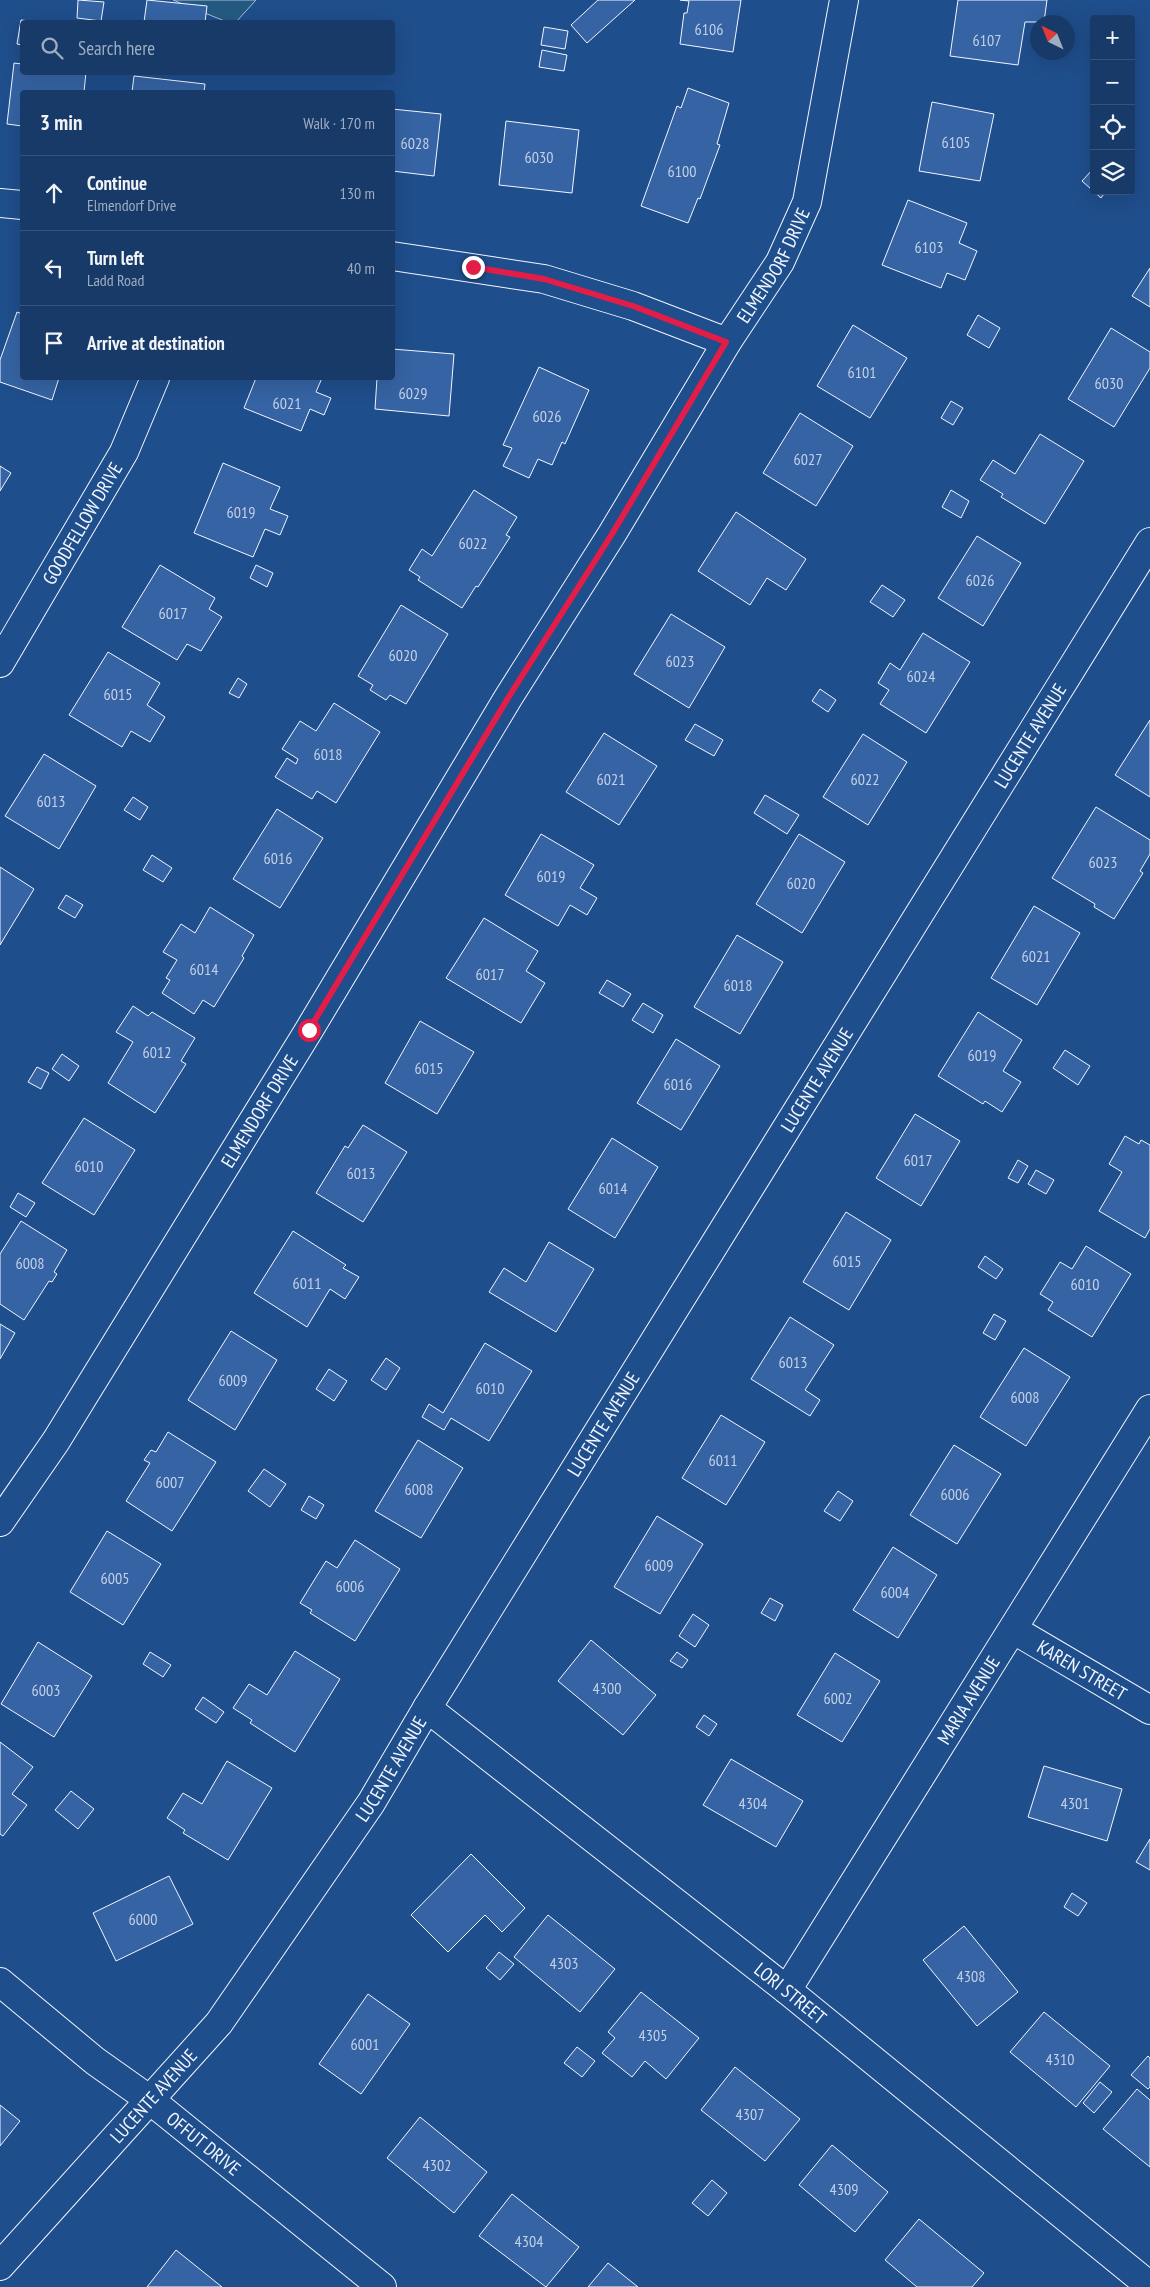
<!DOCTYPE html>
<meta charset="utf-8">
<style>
:root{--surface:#173a69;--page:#244571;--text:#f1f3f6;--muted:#9eadc0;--line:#36547d}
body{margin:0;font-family:"PT Sans Narrow",sans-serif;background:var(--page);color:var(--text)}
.controls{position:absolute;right:15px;top:15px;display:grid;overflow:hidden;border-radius:5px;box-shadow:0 5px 20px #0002}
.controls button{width:45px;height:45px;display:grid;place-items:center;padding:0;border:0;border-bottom:1px solid var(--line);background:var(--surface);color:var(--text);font:25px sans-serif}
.compass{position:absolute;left:1030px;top:15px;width:45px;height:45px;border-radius:50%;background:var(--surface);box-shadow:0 5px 20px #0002;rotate:317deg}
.stop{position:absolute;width:15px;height:15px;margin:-11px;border:4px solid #e11d48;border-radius:50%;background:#fff}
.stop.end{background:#e11d48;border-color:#fff;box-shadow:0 1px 5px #0008}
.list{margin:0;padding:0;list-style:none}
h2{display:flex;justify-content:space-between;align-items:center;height:65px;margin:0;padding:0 20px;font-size:21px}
h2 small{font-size:16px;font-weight:400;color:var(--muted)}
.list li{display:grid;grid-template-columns:32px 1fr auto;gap:15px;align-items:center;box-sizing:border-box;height:75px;padding:0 20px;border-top:1px solid var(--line)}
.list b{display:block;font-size:19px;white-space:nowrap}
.list p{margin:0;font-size:16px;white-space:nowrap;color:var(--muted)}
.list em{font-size:16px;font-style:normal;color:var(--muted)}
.icon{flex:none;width:28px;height:28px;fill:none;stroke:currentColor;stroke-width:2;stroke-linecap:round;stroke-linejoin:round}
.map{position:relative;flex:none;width:1150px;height:2287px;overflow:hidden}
.search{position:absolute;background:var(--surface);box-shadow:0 5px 20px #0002;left:20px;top:20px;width:375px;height:55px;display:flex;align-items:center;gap:12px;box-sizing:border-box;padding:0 18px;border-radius:5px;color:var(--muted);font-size:19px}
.panel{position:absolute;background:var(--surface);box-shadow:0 5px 20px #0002;left:20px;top:90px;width:375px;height:290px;border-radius:5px}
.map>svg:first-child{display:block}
.green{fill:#245a82;stroke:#a8bbd7}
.building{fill:#3563a3;stroke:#f2f6ff}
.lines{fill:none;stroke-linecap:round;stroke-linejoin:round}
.minor-casing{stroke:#f2f6ff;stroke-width:30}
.minor{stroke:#1f4e8c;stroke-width:28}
.route{stroke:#e11d48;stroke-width:6}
.labels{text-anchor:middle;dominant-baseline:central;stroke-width:4;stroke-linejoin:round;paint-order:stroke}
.number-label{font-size:16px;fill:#c3d1e8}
.street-label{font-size:19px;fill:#f2f6ff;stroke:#1f4e8c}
</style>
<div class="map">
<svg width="1150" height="2287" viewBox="0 0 1150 2287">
<rect width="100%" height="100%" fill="#1f4e8c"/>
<path class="green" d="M 173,0 L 256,0 L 236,22 L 227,22 Z"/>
<path class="building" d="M 78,0 L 104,2 L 101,21 L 77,18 Z
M 147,0 L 207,6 L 205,22 L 144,22 Z
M 598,0 L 635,0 L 587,43 L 571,25 Z
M 680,0 L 741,0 L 733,52 L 680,44 L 684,13 L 687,13 L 689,1 Z
M 958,0 L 1047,0 L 1044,22 L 1025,22 L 1018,65 L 950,56 Z
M 21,20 L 41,22 L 22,22 L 22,45 L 17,44 Z
M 544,27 L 568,31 L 565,49 L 541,45 Z
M 542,50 L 567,55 L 564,71 L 539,67 Z
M 14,63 L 22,64 L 22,72 L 86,72 L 84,92 L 22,92 L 22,126 L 7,124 Z
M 134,76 L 205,84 L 204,92 L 132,92 Z
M 688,88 L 729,103 L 717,144 L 720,145 L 700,199 L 698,198 L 688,223 L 641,206 L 677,106 L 681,108 Z
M 932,102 L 994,114 L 980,181 L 919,171 Z
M 392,109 L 441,114 L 434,176 L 392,171 Z
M 506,121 L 579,130 L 572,193 L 499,185 Z
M 1094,168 L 1094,191 L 1106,191 L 1101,198 L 1082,181 Z
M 908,200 L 967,223 L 959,243 L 977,251 L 965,280 L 947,273 L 941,288 L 882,265 Z
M 1150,268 L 1150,307 L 1132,296 Z
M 17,312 L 22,314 L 22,378 L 59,378 L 52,400 L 0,382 L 0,360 Z
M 978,315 L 1000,328 L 989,348 L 967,335 Z
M 853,325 L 907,358 L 870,418 L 817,386 Z
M 1111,328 L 1150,352 L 1150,368 L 1114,427 L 1068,399 Z
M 392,349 L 454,354 L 449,416 L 375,409 L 377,378 L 392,378 Z
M 539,367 L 589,390 L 565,444 L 562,442 L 552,465 L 538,459 L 529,478 L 503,466 L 512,448 L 503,445 Z
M 256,378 L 322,378 L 316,392 L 331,398 L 324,415 L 310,409 L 301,431 L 244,408 Z
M 951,401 L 963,408 L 953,425 L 941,418 Z
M 800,413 L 853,446 L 816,506 L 763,473 Z
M 1040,434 L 1084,461 L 1045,524 L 1001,497 L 1003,494 L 980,480 L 993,460 L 1015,474 Z
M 223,463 L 280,487 L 270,509 L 288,516 L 280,535 L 265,529 L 253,557 L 194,533 Z
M 0,466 L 11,473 L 0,491 Z
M 474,490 L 517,517 L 506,535 L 510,537 L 478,587 L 476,586 L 462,608 L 418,580 L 420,577 L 409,570 L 422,549 L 432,556 Z
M 951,490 L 969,501 L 961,518 L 942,507 Z
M 736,512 L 806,559 L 786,590 L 767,578 L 750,605 L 698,571 Z
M 977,536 L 1021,563 L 983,626 L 938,598 Z
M 160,565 L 215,598 L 209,609 L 222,617 L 201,651 L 187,644 L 177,660 L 122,627 Z
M 256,565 L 273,573 L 267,587 L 250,578 Z
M 882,585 L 905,600 L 893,617 L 870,602 Z
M 401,605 L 448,634 L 406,704 L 390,695 L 386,700 L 370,690 L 373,685 L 358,676 Z
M 671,614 L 725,647 L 689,708 L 634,674 Z
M 923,633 L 970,662 L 926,733 L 880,704 L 889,690 L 878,683 L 890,663 L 900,670 Z
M 108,652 L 160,683 L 147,705 L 165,717 L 150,742 L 131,731 L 122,747 L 69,715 Z
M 238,678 L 247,684 L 239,698 L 229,693 Z
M 820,689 L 836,700 L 828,712 L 812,701 Z
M 334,703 L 380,732 L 336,803 L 317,791 L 312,799 L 275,777 L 287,758 L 296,764 L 298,759 L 282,749 L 300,721 L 316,731 Z
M 1150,720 L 1150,797 L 1115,775 Z
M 695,724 L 723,740 L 714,756 L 685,740 Z
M 604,733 L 657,766 L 619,825 L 566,792 Z
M 863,734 L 907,762 L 868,825 L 823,797 Z
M 44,754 L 96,786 L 59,849 L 5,816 Z
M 765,795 L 799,815 L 787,834 L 754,813 Z
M 133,797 L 148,807 L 140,820 L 124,810 Z
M 1096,807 L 1150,840 L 1150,854 L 1140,871 L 1143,873 L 1114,919 L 1094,907 L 1095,904 L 1052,878 Z
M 277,809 L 323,838 L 280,908 L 233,879 Z
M 541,834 L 594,865 L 580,888 L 597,898 L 587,915 L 570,905 L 558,926 L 505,895 Z
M 799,834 L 845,862 L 802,933 L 756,904 Z
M 152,855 L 172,868 L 163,882 L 143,870 Z
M 0,867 L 34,889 L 0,945 Z
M 66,895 L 83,905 L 75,918 L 58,908 Z
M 1034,906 L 1080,933 L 1037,1005 L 991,978 Z
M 210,907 L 254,935 L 242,956 L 244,958 L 214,1007 L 203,1000 L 194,1014 L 162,993 L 170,980 L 166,978 L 177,960 L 163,952 L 181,924 L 195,933 Z
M 484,918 L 538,951 L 526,971 L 545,983 L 521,1023 L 446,978 Z
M 737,935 L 783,962 L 740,1034 L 694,1007 Z
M 607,980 L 631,994 L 623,1007 L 599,993 Z
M 643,1003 L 663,1015 L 653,1033 L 632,1020 Z
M 133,1006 L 148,1016 L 152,1012 L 195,1038 L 181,1061 L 186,1064 L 155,1113 L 108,1083 L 133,1042 L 116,1032 Z
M 978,1012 L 1022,1040 L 1003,1071 L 1021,1082 L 1002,1112 L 985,1101 L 983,1104 L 938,1076 Z
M 420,1021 L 474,1052 L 437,1114 L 385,1083 Z
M 676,1039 L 720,1066 L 681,1130 L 637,1103 Z
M 1065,1050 L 1090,1066 L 1078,1085 L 1053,1068 Z
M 62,1054 L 79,1066 L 69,1081 L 52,1069 Z
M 37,1067 L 49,1073 L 41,1089 L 28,1082 Z
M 915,1114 L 960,1141 L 921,1206 L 876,1178 Z
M 84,1118 L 135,1150 L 94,1215 L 42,1183 Z
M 363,1125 L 407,1152 L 363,1222 L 316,1193 L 345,1146 L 348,1148 Z
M 1125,1136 L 1139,1144 L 1141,1140 L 1150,1145 L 1150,1229 L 1145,1238 L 1099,1211 L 1122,1172 L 1109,1164 Z
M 612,1138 L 658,1167 L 615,1238 L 568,1209 Z
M 1018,1160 L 1028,1166 L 1018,1183 L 1008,1178 Z
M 1036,1170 L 1054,1180 L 1046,1194 L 1028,1184 Z
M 18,1193 L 35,1203 L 26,1217 L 10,1207 Z
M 846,1212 L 891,1240 L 849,1310 L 803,1282 Z
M 21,1221 L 67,1250 L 54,1272 L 57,1274 L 52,1282 L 49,1281 L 24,1320 L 0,1304 L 0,1254 Z
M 293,1231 L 346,1265 L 343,1268 L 359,1277 L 345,1299 L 330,1289 L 307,1327 L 254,1293 Z
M 549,1242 L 594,1269 L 556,1332 L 489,1292 L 504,1268 L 526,1282 Z
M 1086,1246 L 1131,1274 L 1092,1337 L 1048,1310 L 1053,1302 L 1040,1294 L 1060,1262 L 1072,1269 Z
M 985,1256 L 1003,1269 L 996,1279 L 978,1267 Z
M 994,1314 L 1006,1321 L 995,1340 L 983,1333 Z
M 790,1317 L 834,1345 L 805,1390 L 820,1400 L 810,1416 L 751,1379 Z
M 0,1324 L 15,1333 L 0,1359 Z
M 231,1331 L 277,1360 L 235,1430 L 188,1400 Z
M 485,1343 L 532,1371 L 489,1441 L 451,1418 L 444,1430 L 422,1417 L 429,1404 L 443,1413 Z
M 1024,1348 L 1070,1377 L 1026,1446 L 980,1417 Z
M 386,1358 L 400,1368 L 386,1390 L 371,1380 Z
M 329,1369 L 347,1381 L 334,1401 L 316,1389 Z
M 721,1415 L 765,1442 L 726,1505 L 682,1478 Z
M 168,1432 L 216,1462 L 172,1531 L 126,1501 L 150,1463 L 144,1460 L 151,1450 L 156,1452 Z
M 418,1440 L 463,1468 L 421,1538 L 375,1511 Z
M 954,1445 L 1001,1474 L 957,1544 L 910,1515 Z
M 264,1469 L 286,1484 L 270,1507 L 248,1491 Z
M 838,1491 L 853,1501 L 840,1521 L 824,1511 Z
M 309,1496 L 324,1505 L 316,1519 L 301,1510 Z
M 657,1516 L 703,1544 L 660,1614 L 614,1587 Z
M 107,1531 L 161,1564 L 123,1625 L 70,1592 Z
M 355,1540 L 400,1569 L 355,1641 L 310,1613 L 312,1610 L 300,1603 L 326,1561 L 337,1568 Z
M 893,1547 L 937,1575 L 898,1638 L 853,1610 Z
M 770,1598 L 783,1605 L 775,1621 L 761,1613 Z
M 693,1614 L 709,1625 L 695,1647 L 679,1636 Z
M 591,1640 L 656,1695 L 623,1735 L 558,1681 Z
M 38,1642 L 92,1676 L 54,1737 L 1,1704 Z
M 295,1651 L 340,1679 L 295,1752 L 250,1723 L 252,1720 L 233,1708 L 249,1684 L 267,1695 Z
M 150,1652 L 171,1665 L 163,1677 L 143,1664 Z
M 677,1652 L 688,1660 L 682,1668 L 670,1661 Z
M 835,1653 L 880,1681 L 842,1742 L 797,1715 Z
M 203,1697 L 224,1712 L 216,1723 L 195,1709 Z
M 704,1715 L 717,1724 L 709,1736 L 696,1727 Z
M 0,1742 L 33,1767 L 12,1794 L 27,1805 L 3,1836 L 0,1834 Z
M 731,1759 L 803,1801 L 776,1847 L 703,1805 Z
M 227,1761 L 272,1788 L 228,1860 L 183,1833 L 185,1830 L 167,1818 L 183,1793 L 202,1804 Z
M 1044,1766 L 1122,1789 L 1107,1841 L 1028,1817 Z
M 71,1791 L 94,1809 L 78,1829 L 55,1810 Z
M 1150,1839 L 1150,1870 L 1136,1862 Z
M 471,1854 L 525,1908 L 502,1932 L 485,1915 L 448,1952 L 411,1915 Z
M 169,1876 L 193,1924 L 116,1961 L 93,1913 Z
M 1072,1893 L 1087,1903 L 1078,1916 L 1064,1907 Z
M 548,1915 L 615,1969 L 580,2012 L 514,1957 Z
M 964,1926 L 1018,1992 L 977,2026 L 923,1960 Z
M 499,1952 L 514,1964 L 500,1980 L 486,1968 Z
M 641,1992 L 699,2038 L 666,2079 L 645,2061 L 632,2077 L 602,2053 L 615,2038 L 608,2032 Z
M 368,1994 L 410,2024 L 361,2094 L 319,2064 Z
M 1044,2012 L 1110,2066 L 1076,2107 L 1010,2052 Z
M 577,2047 L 595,2061 L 582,2077 L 564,2063 Z
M 1148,2056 L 1150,2058 L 1150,2087 L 1148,2089 L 1131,2075 Z
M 735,2067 L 800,2119 L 765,2161 L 701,2110 Z
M 1100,2082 L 1112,2092 L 1094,2113 L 1083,2103 Z
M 1137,2089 L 1150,2100 L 1150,2167 L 1103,2129 Z
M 0,2105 L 20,2121 L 0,2146 Z
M 420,2117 L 487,2172 L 454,2213 L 387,2158 Z
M 832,2145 L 888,2192 L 855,2232 L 799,2185 Z
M 712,2180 L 727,2193 L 708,2216 L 692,2203 Z
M 512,2194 L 579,2247 L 546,2287 L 479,2236 Z
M 919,2219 L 984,2273 L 972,2287 L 917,2287 L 885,2260 Z
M 176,2250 L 222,2287 L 147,2287 Z
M 608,2263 L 638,2287 L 588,2287 Z"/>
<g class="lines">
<g class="minor-casing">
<g id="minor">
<path d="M 0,203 L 22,205"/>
<path d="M 392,256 L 544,279 L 633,306 L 727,342"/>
<path id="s1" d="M 0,663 L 124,452 L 155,378"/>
<path id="s2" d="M 0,1522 L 56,1441 L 309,1030 L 508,698 L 612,534 L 727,342 L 780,262 L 807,202 L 844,0"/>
<path id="s3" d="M 1014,1630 L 1150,1710"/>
<path id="s4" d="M 427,1708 L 787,1990 L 1150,2286"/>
<path id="s5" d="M 0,1982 L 95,2061 L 150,2100 L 382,2287"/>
<path id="s6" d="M 787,1990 L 1150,1409"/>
<path id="s7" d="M 0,2266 L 219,2023 L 371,1803 L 427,1708 L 1150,542"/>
</g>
</g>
<use href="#minor" class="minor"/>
</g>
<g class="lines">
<path class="route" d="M 309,1030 L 508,698 L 612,534 L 726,342 L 633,306 L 544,279 L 473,267"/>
</g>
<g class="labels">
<g class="number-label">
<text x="709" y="29">6106</text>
<text x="987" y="40">6107</text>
<text x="956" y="142">6105</text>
<text x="415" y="143">6028</text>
<text x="539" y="157">6030</text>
<text x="682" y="171">6100</text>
<text x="929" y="247">6103</text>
<text x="862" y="372">6101</text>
<text x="1109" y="383">6030</text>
<text x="413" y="393">6029</text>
<text x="287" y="403">6021</text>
<text x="547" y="416">6026</text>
<text x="808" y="459">6027</text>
<text x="241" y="512">6019</text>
<text x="473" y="543">6022</text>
<text x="980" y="580">6026</text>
<text x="173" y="613">6017</text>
<text x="403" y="655">6020</text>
<text x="680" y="661">6023</text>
<text x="921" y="676">6024</text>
<text x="118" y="694">6015</text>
<text x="328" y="754">6018</text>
<text x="611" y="779">6021</text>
<text x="865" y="779">6022</text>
<text x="51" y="801">6013</text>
<text x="278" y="858">6016</text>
<text x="1103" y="862">6023</text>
<text x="551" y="876">6019</text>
<text x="801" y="883">6020</text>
<text x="1036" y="956">6021</text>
<text x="204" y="969">6014</text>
<text x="490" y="974">6017</text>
<text x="738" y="985">6018</text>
<text x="157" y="1052">6012</text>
<text x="982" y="1055">6019</text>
<text x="429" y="1068">6015</text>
<text x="678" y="1084">6016</text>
<text x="918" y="1160">6017</text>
<text x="89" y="1166">6010</text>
<text x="361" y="1173">6013</text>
<text x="613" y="1188">6014</text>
<text x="847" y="1261">6015</text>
<text x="30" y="1263">6008</text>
<text x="307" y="1283">6011</text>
<text x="1085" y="1284">6010</text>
<text x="793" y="1362">6013</text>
<text x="233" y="1380">6009</text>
<text x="490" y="1388">6010</text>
<text x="1025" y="1397">6008</text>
<text x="723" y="1460">6011</text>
<text x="170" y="1482">6007</text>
<text x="419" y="1489">6008</text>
<text x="955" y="1494">6006</text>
<text x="659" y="1565">6009</text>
<text x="115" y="1578">6005</text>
<text x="350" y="1586">6006</text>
<text x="895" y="1592">6004</text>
<text x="607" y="1688">4300</text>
<text x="46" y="1690">6003</text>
<text x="838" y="1698">6002</text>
<text x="753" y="1803">4304</text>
<text x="1075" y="1803">4301</text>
<text x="143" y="1919">6000</text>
<text x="564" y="1963">4303</text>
<text x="971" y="1976">4308</text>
<text x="653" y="2035">4305</text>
<text x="365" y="2044">6001</text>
<text x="1060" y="2059">4310</text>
<text x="750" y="2114">4307</text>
<text x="437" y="2165">4302</text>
<text x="844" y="2189">4309</text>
<text x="529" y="2241">4304</text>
</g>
<g class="street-label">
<text stroke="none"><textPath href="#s2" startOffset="1476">ELMENDORF DRIVE</textPath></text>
<text stroke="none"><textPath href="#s1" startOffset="162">GOODFELLOW DRIVE</textPath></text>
<text stroke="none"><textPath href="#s7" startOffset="1849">LUCENTE AVENUE</textPath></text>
<text stroke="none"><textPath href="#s7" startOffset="1444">LUCENTE AVENUE</textPath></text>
<text stroke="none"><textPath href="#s2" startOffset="486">ELMENDORF DRIVE</textPath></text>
<text stroke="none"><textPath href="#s7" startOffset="1039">LUCENTE AVENUE</textPath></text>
<text stroke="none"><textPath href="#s3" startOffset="79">KAREN STREET</textPath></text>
<text stroke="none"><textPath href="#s6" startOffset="342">MARIA AVENUE</textPath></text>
<text stroke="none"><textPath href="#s7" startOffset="634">LUCENTE AVENUE</textPath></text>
<text stroke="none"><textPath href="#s4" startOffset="462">LORI STREET</textPath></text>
<text stroke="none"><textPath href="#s7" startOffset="229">LUCENTE AVENUE</textPath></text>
<text stroke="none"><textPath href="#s5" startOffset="260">OFFUT DRIVE</textPath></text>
</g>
</g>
</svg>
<div class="controls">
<button>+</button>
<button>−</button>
<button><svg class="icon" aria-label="locate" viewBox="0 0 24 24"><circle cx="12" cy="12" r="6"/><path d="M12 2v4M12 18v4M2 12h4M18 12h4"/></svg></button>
<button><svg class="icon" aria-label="layers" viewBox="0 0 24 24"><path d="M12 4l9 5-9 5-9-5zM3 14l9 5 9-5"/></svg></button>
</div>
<svg class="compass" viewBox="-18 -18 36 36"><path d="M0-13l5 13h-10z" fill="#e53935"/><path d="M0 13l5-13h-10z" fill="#9eadc0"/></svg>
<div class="stop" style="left:309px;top:1030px"></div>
<div class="stop end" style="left:473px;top:267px"></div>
<div class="search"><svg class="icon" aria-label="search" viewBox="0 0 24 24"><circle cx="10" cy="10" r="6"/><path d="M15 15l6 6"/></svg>Search here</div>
<section class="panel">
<h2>3 min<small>Walk · 170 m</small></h2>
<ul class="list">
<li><svg class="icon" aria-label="ahead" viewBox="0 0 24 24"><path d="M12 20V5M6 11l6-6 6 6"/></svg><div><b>Continue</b><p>Elmendorf Drive</p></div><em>130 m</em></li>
<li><svg class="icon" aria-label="left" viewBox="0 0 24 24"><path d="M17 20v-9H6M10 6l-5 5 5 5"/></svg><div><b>Turn left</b><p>Ladd Road</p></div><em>40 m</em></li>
<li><svg class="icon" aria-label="arrive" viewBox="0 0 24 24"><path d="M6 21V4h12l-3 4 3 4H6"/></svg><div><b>Arrive at destination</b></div></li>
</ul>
</section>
</div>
